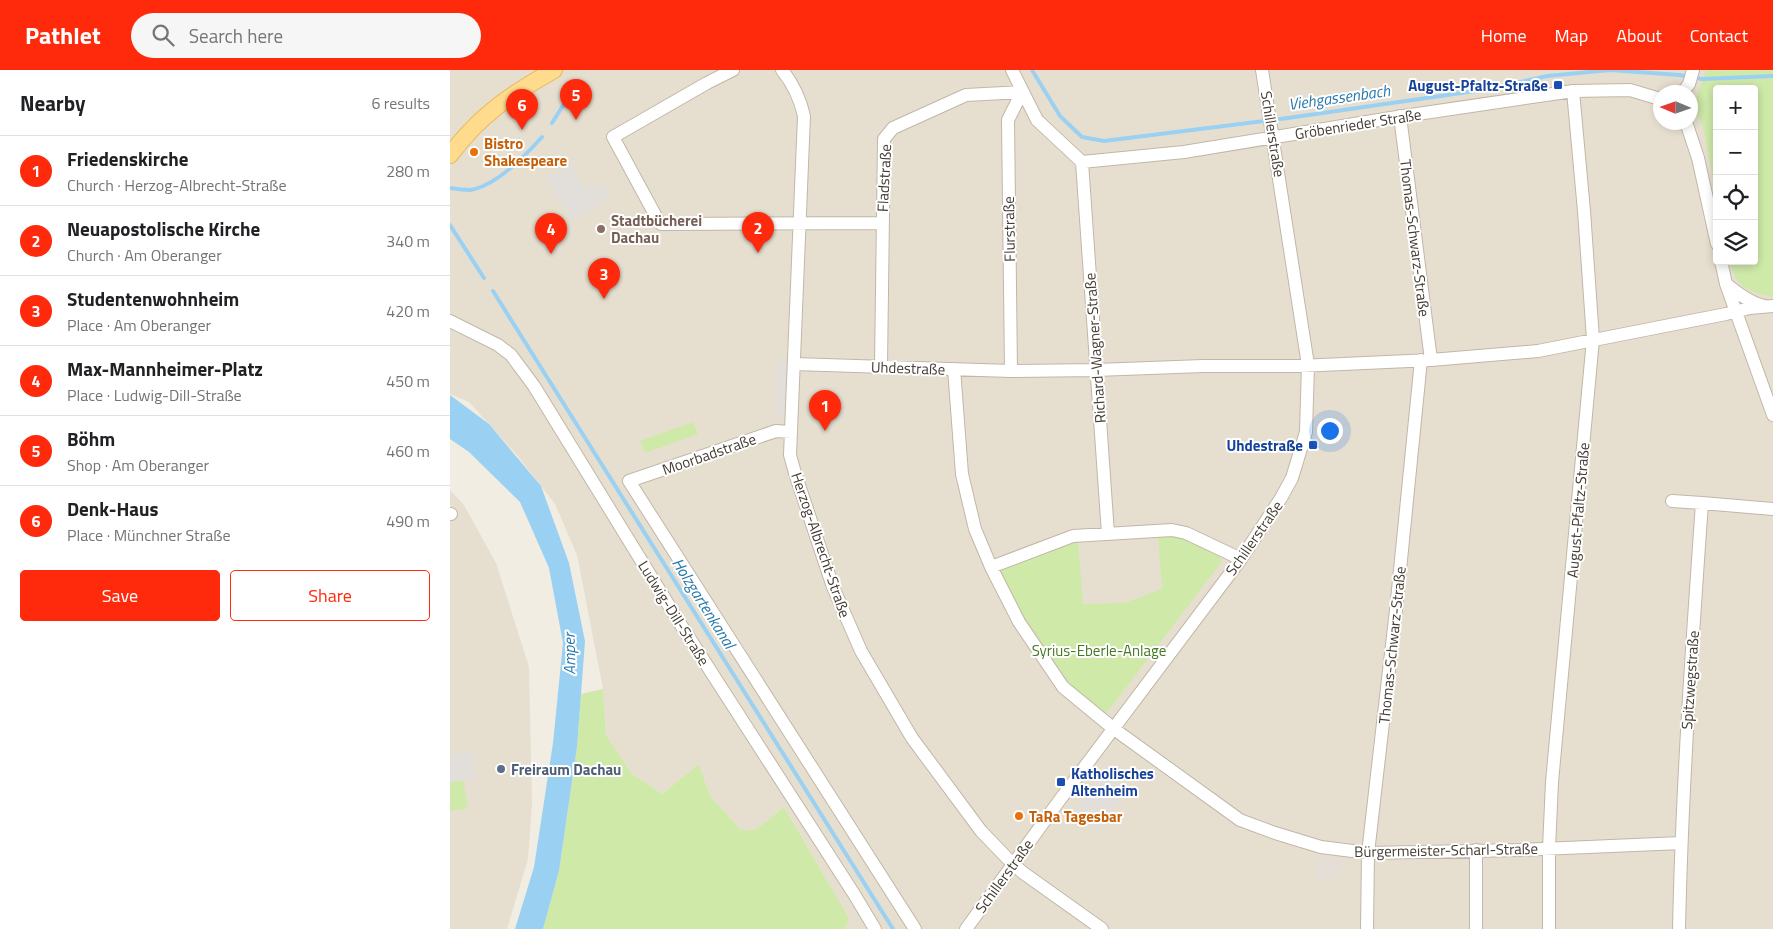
<!DOCTYPE html>
<meta charset="utf-8">
<style>
:root{--surface:#fff;--page:#f6f6f6;--text:#202124;--muted:#757577;--line:#e0e0e0;--accent:#ff290c}
body{margin:0;font-family:"Titillium Web",sans-serif;background:var(--page);color:var(--text)}
.controls{position:absolute;right:15px;top:15px;display:grid;overflow:hidden;border-radius:5px;box-shadow:0 2px 8px #0003}
.controls button{width:45px;height:45px;display:grid;place-items:center;padding:0;border:0;border-bottom:1px solid var(--line);background:var(--surface);color:var(--text);font:25px sans-serif}
.compass{position:absolute;left:1203px;top:15px;width:45px;height:45px;border-radius:50%;background:var(--surface);box-shadow:0 2px 8px #0003;rotate:272deg}
.you{position:absolute;left:879px;top:360px;width:18px;height:18px;margin:-12px;border:4px solid #fff;border-radius:50%;background:#1a73e8;box-shadow:0 0 0 8px #1a73e833}
.badge{display:grid;place-items:center;width:32px;height:32px;border-radius:50%;background:var(--accent);color:#fff;font-size:16px;font-weight:700}
.pin{position:absolute;translate:-50% -41px;filter:drop-shadow(0 1px 2px #0008)}
.pin::after{content:'';position:absolute;top:26px;width:18px;height:15px;background:inherit;clip-path:polygon(0 0,100% 0,50% 100%)}
.list{margin:0;padding:0;list-style:none}
h2{display:flex;justify-content:space-between;align-items:center;height:65px;margin:0;padding:0 20px;font-size:21px}
h2 small{font-size:16px;font-weight:400;color:var(--muted)}
.list li{display:grid;grid-template-columns:32px 1fr auto;gap:15px;align-items:center;box-sizing:border-box;height:70px;padding:0 20px;border-top:1px solid var(--line)}
.list b{display:block;font-size:19px;white-space:nowrap}
.list p{margin:0;font-size:16px;white-space:nowrap;color:var(--muted)}
.list em{font-size:16px;font-style:normal;color:var(--muted)}
.actions{display:flex;gap:10px;padding:15px 20px}
.actions a{flex:1;padding:11px 0;border:1px solid var(--accent);border-radius:5px;text-align:center;font-size:18px;color:var(--accent)}
.actions .main{background:var(--accent);color:#fff}
.icon{flex:none;width:28px;height:28px;fill:none;stroke:currentColor;stroke-width:2;stroke-linecap:round;stroke-linejoin:round}
.map{position:relative;flex:none;width:1323px;height:859px;overflow:hidden}
header{display:flex;align-items:center;gap:30px;box-sizing:border-box;height:70px;padding:0 25px;background:var(--accent);color:#fff}
header strong{font-size:24px}
nav{display:flex;gap:28px;margin-inline-start:auto;font-size:18px}
.search{width:350px;height:45px;background:var(--page);display:flex;align-items:center;gap:12px;box-sizing:border-box;padding:0 18px;border-radius:28px;color:var(--muted);font-size:19px}
main{display:flex}
aside{flex:1;background:var(--surface)}
.map>svg:first-child{display:block}
.residential{fill:#e6dfd0;fill-rule:evenodd}
.industrial{fill:#e4ded7}
.green{fill:#cee9a8}
.parking{fill:#e2dfdb}
.water{fill:#9ad1f3}
.lines{fill:none;stroke-linecap:round;stroke-linejoin:round}
.stream{stroke:#9ad1f3;stroke-width:4}
.minor-casing{stroke:#c1b7a7;stroke-width:14}
.major-casing{stroke:#e9b959;stroke-width:18}
.minor{stroke:#fff;stroke-width:12}
.major{stroke:#ffdb8e;stroke-width:16}
.transit-dot{fill:#1a4fb4;stroke:#fff;stroke-width:2}
.food-dot{fill:#e8710a;stroke:#fff;stroke-width:2}
.education-dot{fill:#8d6e63;stroke:#fff;stroke-width:2}
.service-dot{fill:#5c6f8a;stroke:#fff;stroke-width:2}
.labels{text-anchor:middle;dominant-baseline:central;stroke-width:4;stroke-linejoin:round;paint-order:stroke}
.transit-label{font-size:15px;font-weight:bold;fill:#164399;stroke:#fff;text-anchor:end}
.street-label{font-size:15px;fill:#443c32;stroke:#fff}
.food-label{font-size:15px;font-weight:bold;fill:#c56008;stroke:#fff;text-anchor:start}
.education-label{font-size:15px;font-weight:bold;fill:#785e54;stroke:#fff;text-anchor:start}
.park-label{font-size:15px;fill:#467724;stroke:#fff}
.service-label{font-size:15px;font-weight:bold;fill:#4e5e75;stroke:#fff;text-anchor:start}
.water-label{font-size:16px;font-style:italic;fill:#2678ac;stroke:#fff}
</style>
<header>
<strong>Pathlet</strong>
<div class="search"><svg class="icon" aria-label="search" viewBox="0 0 24 24"><circle cx="10" cy="10" r="6"/><path d="M15 15l6 6"/></svg>Search here</div>
<nav><a>Home</a><a>Map</a><a>About</a><a>Contact</a></nav>
</header>
<main>
<aside>
<h2>Nearby<small>6 results</small></h2>
<ul class="list">
<li><span class="badge">1</span><div><b>Friedenskirche</b><p>Church · Herzog-Albrecht-Straße</p></div><em>280 m</em></li>
<li><span class="badge">2</span><div><b>Neuapostolische Kirche</b><p>Church · Am Oberanger</p></div><em>340 m</em></li>
<li><span class="badge">3</span><div><b>Studentenwohnheim</b><p>Place · Am Oberanger</p></div><em>420 m</em></li>
<li><span class="badge">4</span><div><b>Max-Mannheimer-Platz</b><p>Place · Ludwig-Dill-Straße</p></div><em>450 m</em></li>
<li><span class="badge">5</span><div><b>Böhm</b><p>Shop · Am Oberanger</p></div><em>460 m</em></li>
<li><span class="badge">6</span><div><b>Denk-Haus</b><p>Place · Münchner Straße</p></div><em>490 m</em></li>
</ul>
<div class="actions"><a class="main">Save</a><a>Share</a></div>
</aside>
<div class="map">
<svg width="1323" height="859" viewBox="0 0 1323 859">
<rect width="100%" height="100%" fill="#f2ede2"/>
<path class="residential" d="M 0,0 L 1323,0 L 1323,859 L 395,859 L 399,848 L 334,737 L 305,760 L 291,760 L 260,726 L 249,694 L 212,724 L 181,703 L 156,665 L 153,619 L 127,485 L 105,434 L 66,384 L 19,332 L 0,324 ZM 1267,19 L 1304,19 L 1304,191 L 1267,191 ZM 1210,22 L 1240,22 L 1240,52 L 1210,52 Z
M 0,420 L 14,435 L 46,493 L 79,597 L 82,733 L 78,789 L 57,859 L 0,859 Z"/>
<path class="industrial" d="M 867,784 L 892,790 L 892,808 L 866,808 Z"/>
<path class="green" d="M 1256,0 L 1323,0 L 1323,227 C 1299,222 1285,218 1280,191 L 1304,191 L 1304,19 L 1267,19 L 1267,127 L 1253,57 L 1244,36 Z
M 243,352 L 248,364 L 195,383 L 190,371 Z
M 708,465 L 729,467 L 765,482 L 772,491 L 659,640 L 652,643 L 618,614 L 574,549 L 549,504 L 552,497 L 628,471 L 633,534 L 675,533 L 712,519 Z
M 153,619 L 156,665 L 181,703 L 212,724 L 249,694 L 260,726 L 291,760 L 305,760 L 334,737 L 399,848 L 395,859 L 93,859 L 109,801 L 127,677 L 131,624 Z
M 13,710 L 18,738 L 0,741 L 0,712 Z"/>
<path class="parking" d="M 122,93 L 133,118 L 152,113 L 161,127 L 123,151 L 96,108 Z
M 328,289 L 337,289 L 335,344 L 325,344 Z
M 22,681 L 26,708 L 0,712 L 0,685 Z
M 654,701 L 679,718 L 648,762 L 624,745 Z"/>
<path class="water" d="M 0,325 L 39,354 L 91,416 L 119,493 L 135,571 L 127,677 L 109,801 L 93,859 L 65,859 L 84,797 L 103,673 L 113,573 L 99,498 L 70,432 L 19,382 L 0,369 Z"/>
<g class="lines">
<path class="stream" d="M 582,0 L 610,46 L 632,67 L 654,71 L 838,48 L 1039,19 L 1097,6 L 1160,0 L 1229,5 L 1252,9 L 1323,6
M 102,53 L 114,34
M 0,118 C 6,119 14,120 20,120 C 46,116 75,86 92,67
M 0,155 L 34,208
M 43,221 L 443,859"/>
<g class="minor-casing">
<path id="minor" d="M 283,0 L 257,13 L 163,67 L 209,152 L 211,154 L 432,153
M 332,0 C 344,15 350,28 354,46 L 340,385 L 345,403 L 383,517 L 411,581 L 462,668 L 531,761 L 557,788 L 572,802 L 652,859
M 562,0 L 587,50 L 632,92 L 734,82 L 947,47 L 1123,21 L 1180,20 L 1210,29
M 1233,22 L 1239,14 L 1243,0
M 950,46 L 981,290
M 1236,52 L 1248,88 L 1267,174
M 632,92 L 658,464
M 1271,191 L 1276,214 L 1323,345
M 1276,214 C 1287,223 1300,233 1314,236
M 0,251 L 48,275 L 61,285 L 84,316 L 229,552 L 404,824 L 425,859
M 344,294 L 561,301 L 646,300 L 753,296 L 849,296 L 981,290 L 1088,281 L 1276,244 L 1300,238 L 1323,236
M 431,297 L 434,69 L 443,58 L 516,25 L 572,22
M 504,299 L 512,404 L 525,459 L 541,497 L 569,552 L 613,617 L 664,659 L 790,750 L 825,763 L 871,777 L 918,783 L 1070,780 L 1231,773
M 561,301 L 558,50 L 572,22
M 341,362 L 326,361 L 179,411 L 465,859
M 1222,431 L 1252,433
M 0,444 L 1,444
M 541,497 L 623,466 L 722,460 L 736,463 L 791,489
M 516,859 L 609,731 L 791,489 L 831,428 L 842,408 L 856,362 L 858,295 L 812,0
M 917,859 L 918,783 L 946,540 L 971,290
M 1026,859 L 1026,780
M 1099,859 L 1099,778 L 1102,712 L 1143,269 L 1134,141 L 1123,21
M 1229,859 C 1232,717 1242,575 1252,433 L 1323,439"/>
</g>
<g class="major-casing">
<path id="major" d="M 0,85 C 31,44 60,25 104,0"/>
</g>
<use href="#minor" class="minor"/>
<use href="#major" class="major"/>
</g>
<g class="transit-dot">
<rect x="1103" y="10" width="10" height="10" rx="2.5"/>
<rect x="858" y="370" width="10" height="10" rx="2.5"/>
<rect x="606" y="707" width="10" height="10" rx="2.5"/>
</g>
<g class="food-dot">
<circle cx="24" cy="82" r="5"/>
<circle cx="569" cy="746" r="5"/>
</g>
<circle class="education-dot" cx="151" cy="159" r="5"/>
<circle class="service-dot" cx="51" cy="699" r="5"/>
<g class="labels">
<g class="transit-label">
<text x="1098" y="15">August-Pfaltz-Straße</text>
<text x="853" y="375">Uhdestraße</text>
<text x="621" y="703" text-anchor="start">Katholisches<tspan x="621" dy="17">Altenheim</tspan></text>
</g>
<g class="street-label">
<text transform="translate(908 54) rotate(-9)">Gröbenrieder Straße</text>
<text transform="translate(823 64) rotate(81)">Schillerstraße</text>
<text transform="translate(434 108) rotate(-87)">Fladstraße</text>
<text transform="translate(559 159) rotate(-91)">Flurstraße</text>
<text transform="translate(965 168) rotate(83)">Thomas-Schwarz-Straße</text>
<text transform="translate(645 278) rotate(-94)">Richard-Wagner-Straße</text>
<text transform="translate(458 298) rotate(2)">Uhdestraße</text>
<text transform="translate(259 384) rotate(-19)">Moorbadstraße</text>
<text transform="translate(1128 440) rotate(-85)">August-Pfaltz-Straße</text>
<text transform="translate(804 468) rotate(-55)">Schillerstraße</text>
<text transform="translate(371 475) rotate(71)">Herzog-Albrecht-Straße</text>
<text transform="translate(224 543) rotate(58)">Ludwig-Dill-Straße</text>
<text transform="translate(942 575) rotate(-84)">Thomas-Schwarz-Straße</text>
<text transform="translate(1240 610) rotate(-86)">Spitzwegstraße</text>
<text transform="translate(996 780) rotate(-1)">Bürgermeister-Scharl-Straße</text>
<text transform="translate(554 806) rotate(-54)">Schillerstraße</text>
</g>
<g class="food-label">
<text x="34" y="73">Bistro<tspan x="34" dy="17">Shakespeare</tspan></text>
<text x="579" y="746">TaRa Tagesbar</text>
</g>
<g class="education-label">
<text x="161" y="150">Stadtbücherei<tspan x="161" dy="17">Dachau</tspan></text>
</g>
<g class="park-label">
<text x="649" y="580">Syrius-Eberle-Anlage</text>
</g>
<g class="service-label">
<text x="61" y="699">Freiraum Dachau</text>
</g>
<g class="water-label">
<text transform="translate(889 27) rotate(-8)">Viehgassenbach</text>
<text transform="translate(254 533) rotate(58)">Holzgartenkanal</text>
<text transform="translate(119 584) rotate(-91)">Amper</text>
</g>
</g>
</svg>
<div class="controls">
<button>+</button>
<button>−</button>
<button><svg class="icon" aria-label="locate" viewBox="0 0 24 24"><circle cx="12" cy="12" r="6"/><path d="M12 2v4M12 18v4M2 12h4M18 12h4"/></svg></button>
<button><svg class="icon" aria-label="layers" viewBox="0 0 24 24"><path d="M12 4l9 5-9 5-9-5zM3 14l9 5 9-5"/></svg></button>
</div>
<svg class="compass" viewBox="-18 -18 36 36"><path d="M0-13l5 13h-10z" fill="#e53935"/><path d="M0 13l5-13h-10z" fill="#757577"/></svg>
<div class="you"></div>
<div class="pin badge" style="left:375px;top:361px">1</div>
<div class="pin badge" style="left:308px;top:183px">2</div>
<div class="pin badge" style="left:154px;top:229px">3</div>
<div class="pin badge" style="left:101px;top:184px">4</div>
<div class="pin badge" style="left:126px;top:50px">5</div>
<div class="pin badge" style="left:72px;top:60px">6</div>
</div>
</main>
